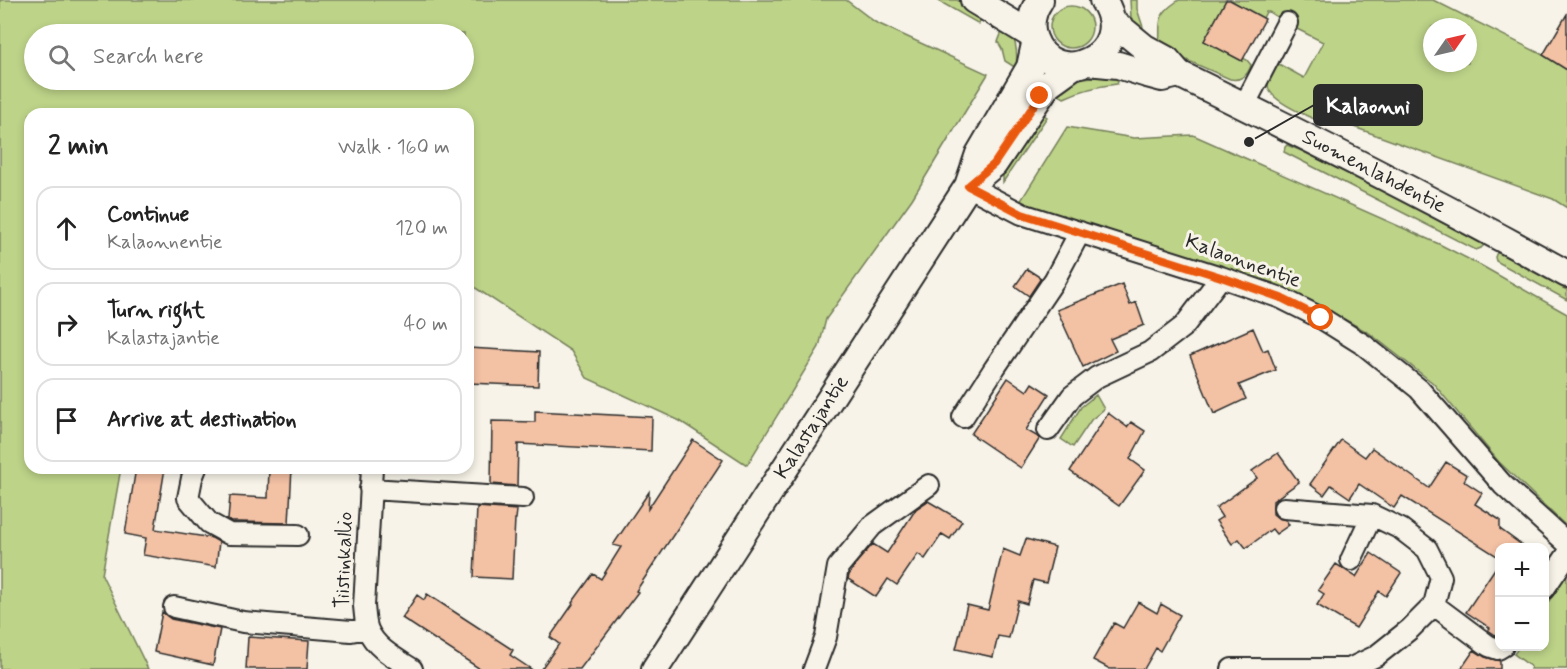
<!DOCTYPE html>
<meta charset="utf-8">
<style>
:root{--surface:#fff;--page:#f2f2f2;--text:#222;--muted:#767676;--line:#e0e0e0}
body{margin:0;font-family:Mynerve,sans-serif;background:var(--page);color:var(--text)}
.controls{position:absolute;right:18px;bottom:18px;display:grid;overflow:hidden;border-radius:12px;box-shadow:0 3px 9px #0003}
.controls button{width:54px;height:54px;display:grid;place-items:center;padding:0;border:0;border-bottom:2px solid var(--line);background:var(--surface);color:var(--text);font:30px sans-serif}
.compass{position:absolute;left:1423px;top:18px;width:54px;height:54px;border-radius:50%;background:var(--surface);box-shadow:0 3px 9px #0003;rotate:56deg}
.stop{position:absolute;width:18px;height:18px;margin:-14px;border:4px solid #ea580c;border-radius:50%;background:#fff}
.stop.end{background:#ea580c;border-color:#fff;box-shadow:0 2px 6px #0008}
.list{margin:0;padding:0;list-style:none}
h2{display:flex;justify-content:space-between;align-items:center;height:78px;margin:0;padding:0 24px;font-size:26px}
h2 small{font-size:20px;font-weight:400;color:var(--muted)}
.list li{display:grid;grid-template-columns:39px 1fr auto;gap:18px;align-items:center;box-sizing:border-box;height:84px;margin:0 12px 12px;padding:0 12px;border:2px solid var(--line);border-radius:18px}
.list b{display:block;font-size:22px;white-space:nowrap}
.list p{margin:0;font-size:20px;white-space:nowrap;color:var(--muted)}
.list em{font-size:20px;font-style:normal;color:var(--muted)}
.icon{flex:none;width:33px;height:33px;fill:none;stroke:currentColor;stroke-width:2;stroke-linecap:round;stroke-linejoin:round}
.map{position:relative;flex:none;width:1567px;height:669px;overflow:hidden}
.search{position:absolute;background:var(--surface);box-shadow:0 3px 9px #0003;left:24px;top:24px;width:450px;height:66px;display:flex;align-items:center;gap:15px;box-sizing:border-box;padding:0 21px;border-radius:33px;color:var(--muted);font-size:22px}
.panel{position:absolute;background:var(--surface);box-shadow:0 3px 9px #0003;left:24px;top:108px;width:450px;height:366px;border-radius:18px}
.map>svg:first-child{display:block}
.green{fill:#bdd388;stroke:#747f5a;stroke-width:1.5;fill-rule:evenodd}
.building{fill:#f3c1a4;stroke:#2b2b2b;stroke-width:1.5}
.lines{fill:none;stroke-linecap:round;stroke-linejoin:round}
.minor-casing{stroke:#2b2b2b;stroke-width:24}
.major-casing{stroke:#2b2b2b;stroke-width:30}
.minor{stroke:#f7f3e8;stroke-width:20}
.major{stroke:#f7f3e8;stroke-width:26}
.route{stroke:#ea580c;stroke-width:8}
.labels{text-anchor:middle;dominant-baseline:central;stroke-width:6;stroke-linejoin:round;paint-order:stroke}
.street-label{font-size:21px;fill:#2b2b2b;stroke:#f7f3e8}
.leader{fill:none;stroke:#2b2b2b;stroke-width:2}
.callout-dot{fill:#2b2b2b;stroke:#f7f3e8;stroke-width:2}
.callout{fill:#2b2b2b;stroke:#2b2b2b;stroke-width:2}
.callout-label{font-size:22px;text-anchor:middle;font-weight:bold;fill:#fff}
</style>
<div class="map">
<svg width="1567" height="669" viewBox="0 0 1567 669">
<rect width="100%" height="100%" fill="#f7f3e8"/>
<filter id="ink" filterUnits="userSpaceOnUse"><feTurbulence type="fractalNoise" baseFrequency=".0167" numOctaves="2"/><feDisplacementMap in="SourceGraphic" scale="12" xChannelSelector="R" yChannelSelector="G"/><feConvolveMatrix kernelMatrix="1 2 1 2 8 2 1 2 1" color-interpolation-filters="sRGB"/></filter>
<g filter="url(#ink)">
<path class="green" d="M 0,0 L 846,0 L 875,22 L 988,74 L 912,199 L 826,319 L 819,347 L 747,465 L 680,421 L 587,378 L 571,351 L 468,283 L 468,114 L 30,114 L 30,468 L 121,468 L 102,575 L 148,669 L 0,669 ZM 34,34 L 464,34 L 464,80 L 34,80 Z
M 937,0 L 957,0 L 983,13 L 979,24 Z
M 1130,0 L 1137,0 L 1137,9 L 1143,27 L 1140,34 L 1131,18 Z
M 1179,0 L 1226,0 L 1204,41 L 1242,61 L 1243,58 L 1247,60 L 1251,65 C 1248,76 1240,81 1230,79 L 1159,48 L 1158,44 C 1161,37 1159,31 1160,24 C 1161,12 1170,6 1179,0 Z
M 1230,0 L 1433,0 L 1543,55 L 1567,70 L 1567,208 L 1553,199 L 1326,117 L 1323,123 C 1310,117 1269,101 1268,86 C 1268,78 1273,70 1277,63 L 1304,78 L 1323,42 L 1293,27 L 1269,12 L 1266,12 L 1263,18 ZM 1432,27 L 1468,27 L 1468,63 L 1432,63 Z
M1050 27a21 21 0 1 1 42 0a21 21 0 1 1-42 0Z
M 1005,24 C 1016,38 1018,50 1016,68 L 1005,61 L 1002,49 L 998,42 Z
M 1099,76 L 1120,77 L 1117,84 C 1098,86 1081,90 1064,98 L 1052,91 L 1070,80 Z
M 1038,111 L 1047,117 L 1003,182 L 1003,167 Z
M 1067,127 L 1134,138 L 1193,135 L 1439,244 L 1482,266 L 1567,314 L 1567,527 L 1499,462 L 1433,383 L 1369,333 L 1308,299 L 1166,250 L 1020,202 Z
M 1287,145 L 1302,151 L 1405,202 L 1484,245 L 1481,248 L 1476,250 L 1284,152 L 1285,147 Z
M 1497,252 L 1567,290 L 1567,300 L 1496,261 L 1495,257 Z
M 1096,395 L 1104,409 L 1091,420 L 1073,447 L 1061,439 L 1081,407 Z
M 1567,573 L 1567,669 L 1530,669 L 1531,667 L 1514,654 L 1519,647 L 1544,646 L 1545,607 Z"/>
<path class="building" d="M 1226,0 L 1230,0 L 1265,19 L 1242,61 L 1204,41 Z
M 1567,14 L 1567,70 L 1543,55 Z
M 1027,269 L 1041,278 L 1029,296 L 1015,286 Z
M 1122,284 L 1130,305 L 1136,302 L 1144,325 L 1110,339 L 1116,351 L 1083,367 L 1057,310 Z
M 1253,328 L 1263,351 L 1268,349 L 1276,370 L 1239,385 L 1246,399 L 1214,414 L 1190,356 Z
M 468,348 L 539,352 L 538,386 L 468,383 Z
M 1008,378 L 1027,391 L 1032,383 L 1049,394 L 1026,430 L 1040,438 L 1021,468 L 971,434 Z
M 535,411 L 652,417 L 651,451 L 518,444 L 517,486 L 491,484 L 492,421 L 535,422 Z
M 1108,413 L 1127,427 L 1131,422 L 1145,431 L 1130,459 L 1145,470 L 1119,506 L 1070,471 Z
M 693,440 L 723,460 L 636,591 L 638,592 L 580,669 L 541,669 L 559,644 L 550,637 L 573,604 L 572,603 L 593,574 L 601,579 L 621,547 L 613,545 L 649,492 L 648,509 Z
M 1341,440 L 1365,457 L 1372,448 L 1429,488 L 1446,462 L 1467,475 L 1464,481 L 1482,493 L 1475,504 L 1500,520 L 1500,529 L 1526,548 L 1500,548 L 1500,558 L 1402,496 L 1394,508 L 1359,484 L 1350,498 L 1331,485 L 1324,495 L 1310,484 Z
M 1278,453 L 1299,482 L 1273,501 L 1273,514 L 1278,518 L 1286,520 L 1289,525 L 1276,534 L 1272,529 L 1246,548 L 1239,539 L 1232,544 L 1216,521 L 1222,517 L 1216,508 L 1257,478 L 1252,471 Z
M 136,468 L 165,468 L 155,529 L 212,538 L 219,542 L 216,567 L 143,555 L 146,538 L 125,534 Z
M 269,468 L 292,468 L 289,523 L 239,522 L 231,522 L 228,520 L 230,496 L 268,498 Z
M 928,501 L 962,521 L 950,539 L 942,534 L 925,559 L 918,554 L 897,585 L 888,579 L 876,597 L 848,579 L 849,575 L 857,562 L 873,544 L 887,553 L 916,509 Z
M 477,507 L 517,510 L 516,519 L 515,519 L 512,579 L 474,577 Z
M 1026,539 L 1055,547 L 1046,583 L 1033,580 L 1027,604 L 1018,601 L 1009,638 L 998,636 L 993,657 L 956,649 L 967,605 L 988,610 L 1003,549 L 1020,556 Z
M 1371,553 L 1401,573 L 1386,596 L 1379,591 L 1356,628 L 1317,605 L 1324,594 L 1318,590 L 1336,564 L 1356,577 Z
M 1500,561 L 1500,635 L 1497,636 L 1488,630 L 1490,628 L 1466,612 Z
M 427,594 L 513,650 L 510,655 L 531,669 L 480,669 L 402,618 L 417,595 L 424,600 Z
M 1138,602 L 1157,613 L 1161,604 L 1180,615 L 1160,651 L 1156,648 L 1144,669 L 1110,669 L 1093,660 L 1114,623 L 1123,628 Z
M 162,612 L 171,619 L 220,629 L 213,665 L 154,652 Z
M 248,637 L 309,641 L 307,669 L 246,669 Z
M 1474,650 L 1485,657 L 1500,661 L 1500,669 L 1461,669 Z"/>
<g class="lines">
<g class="minor-casing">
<path id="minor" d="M 1244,106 L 1287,23
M 968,186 L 1022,214 L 1221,277 L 1281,298 L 1321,318 L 1364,345 L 1419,389 L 1503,485 L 1567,543
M 963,417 L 994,369 L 1055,279 L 1080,232
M 1048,430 L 1072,396 L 1097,377 L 1150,352 L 1184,326 L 1221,277
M 196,468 L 192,478 L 188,498 L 209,523 L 229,534 L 298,535
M 372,468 L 364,606 C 365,614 365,623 368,630 C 376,649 397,659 412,669
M 370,489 L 523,498
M 1284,508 L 1372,515 L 1401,529 L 1427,549 L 1441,577 L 1434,605 L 1410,629 L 1376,656 L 1349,669 L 1292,669
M 1351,560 L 1372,515
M 1544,589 L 1567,555
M 1434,605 L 1489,646 L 1498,649 L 1503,646
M 174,607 L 243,622 L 351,631 L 367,628
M 814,669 L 826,637 L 838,567 L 872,526 L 929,485
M 1232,669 L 1292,669"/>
</g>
<g class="major-casing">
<g id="major">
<path d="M 974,0 L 1032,35"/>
<path d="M 1040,0 C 1032,11 1029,26 1034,39 C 1054,94 1139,54 1103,0"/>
<path id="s1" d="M 1112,21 L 1145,48 L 1167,60 L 1179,74 C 1310,138 1440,203 1567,274"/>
<path d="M 1088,62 L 1118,65 L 1147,74 L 1162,78 L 1179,74"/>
<path d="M 975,180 L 994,164 L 1048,84 L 1073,66"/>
<path id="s2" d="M 655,669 L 968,186 L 979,154 L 1030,67 L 1035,44"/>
</g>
</g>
<use href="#minor" class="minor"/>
<use href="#major" class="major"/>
</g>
</g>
<g class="lines" filter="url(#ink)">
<path class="route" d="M 1040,96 L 994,164 L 968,186 L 1022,214 L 1221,277 L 1281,298 L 1321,318"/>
</g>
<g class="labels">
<g class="street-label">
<text stroke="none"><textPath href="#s1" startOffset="304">Suomenlahdentie</textPath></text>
<text transform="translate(1243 261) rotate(20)">Kalaonnentie</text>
<text stroke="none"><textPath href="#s2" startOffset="288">Kalastajantie</textPath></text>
<text transform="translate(344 560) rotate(-88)">Tiistinkallio</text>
</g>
</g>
<path class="leader" d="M1249 142L1314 105"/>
<circle class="callout-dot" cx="1249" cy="142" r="6"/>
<rect class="callout" x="1314" y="85" width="108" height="40" rx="6"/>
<g class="callout-label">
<text x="1368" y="113">Kalaonni</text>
</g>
</svg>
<div class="controls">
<button>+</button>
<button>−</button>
</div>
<svg class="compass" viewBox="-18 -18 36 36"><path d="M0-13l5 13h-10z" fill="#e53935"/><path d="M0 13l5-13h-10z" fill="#767676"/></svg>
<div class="stop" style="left:1321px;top:318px"></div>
<div class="stop end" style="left:1040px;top:96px"></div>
<div class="search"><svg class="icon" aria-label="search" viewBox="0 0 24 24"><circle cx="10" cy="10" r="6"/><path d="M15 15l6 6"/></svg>Search here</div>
<section class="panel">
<h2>2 min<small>Walk · 160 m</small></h2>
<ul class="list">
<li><svg class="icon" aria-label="ahead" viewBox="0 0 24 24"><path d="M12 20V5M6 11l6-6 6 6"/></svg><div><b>Continue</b><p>Kalaonnentie</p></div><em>120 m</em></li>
<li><svg class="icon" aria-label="right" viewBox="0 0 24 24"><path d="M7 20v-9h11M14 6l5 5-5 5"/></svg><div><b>Turn right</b><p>Kalastajantie</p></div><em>40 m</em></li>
<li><svg class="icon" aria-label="arrive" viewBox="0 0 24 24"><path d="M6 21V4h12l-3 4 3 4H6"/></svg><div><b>Arrive at destination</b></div></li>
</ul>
</section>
</div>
